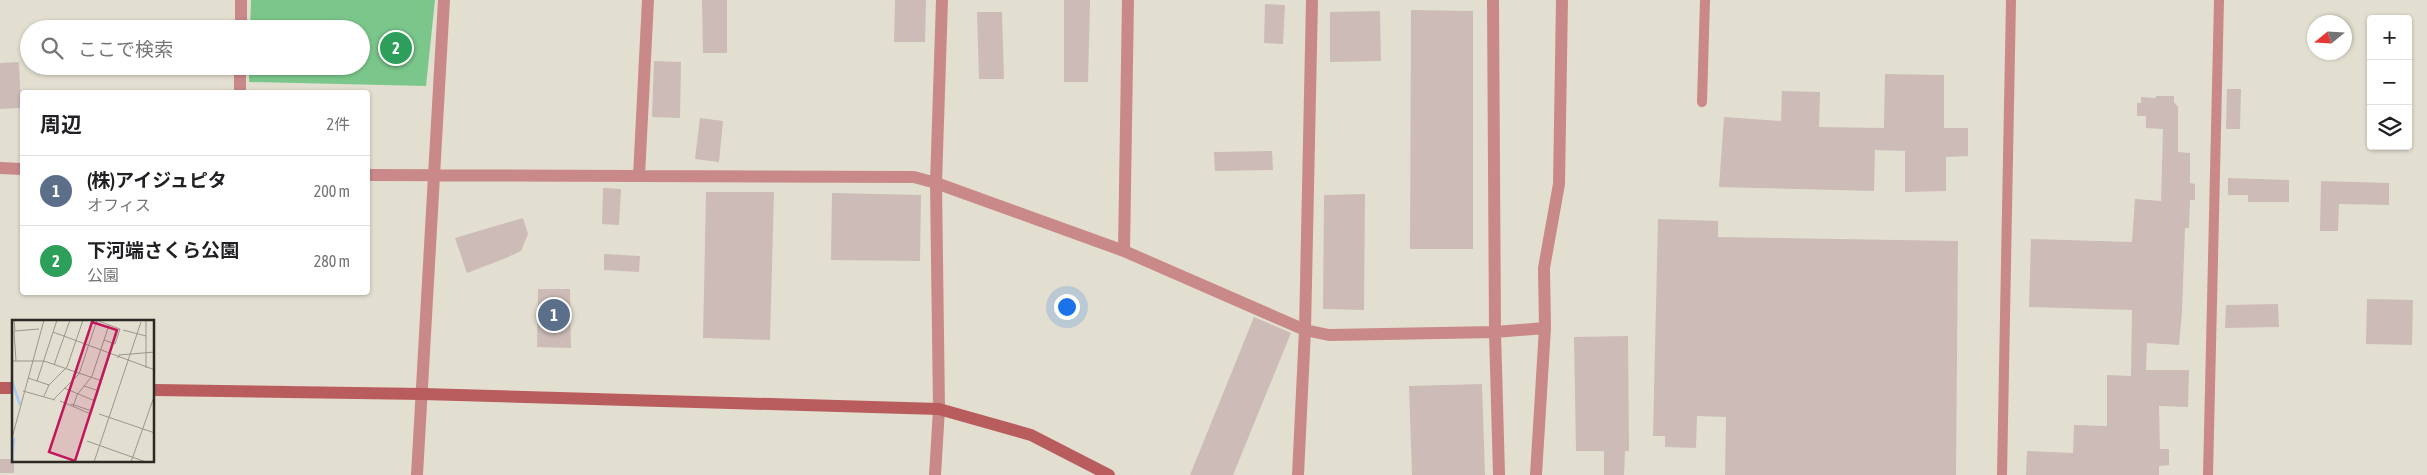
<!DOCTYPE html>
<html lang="ja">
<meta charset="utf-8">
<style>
:root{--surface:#fff;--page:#f6f6f6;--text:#202124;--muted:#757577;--line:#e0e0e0;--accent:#ea580c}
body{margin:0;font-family:"Asap Condensed","Noto Sans JP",sans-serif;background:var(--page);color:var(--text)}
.controls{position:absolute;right:15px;top:15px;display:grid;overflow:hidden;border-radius:5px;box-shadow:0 1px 4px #0004}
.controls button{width:45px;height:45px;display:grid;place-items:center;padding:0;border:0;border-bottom:1px solid var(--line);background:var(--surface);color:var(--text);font:25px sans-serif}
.compass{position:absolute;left:2307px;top:15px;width:45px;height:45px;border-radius:50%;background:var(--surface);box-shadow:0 1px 4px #0004;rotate:252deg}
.you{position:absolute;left:1066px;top:306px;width:18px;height:18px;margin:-12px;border:4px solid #fff;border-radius:50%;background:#1a73e8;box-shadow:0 0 0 8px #1a73e833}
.badge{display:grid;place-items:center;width:32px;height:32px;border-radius:50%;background:var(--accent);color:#fff;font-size:16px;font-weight:700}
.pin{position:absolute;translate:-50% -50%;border:2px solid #fff;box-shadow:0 1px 5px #0006}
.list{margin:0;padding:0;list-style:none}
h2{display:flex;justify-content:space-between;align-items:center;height:65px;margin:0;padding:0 20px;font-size:21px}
h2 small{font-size:16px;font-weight:400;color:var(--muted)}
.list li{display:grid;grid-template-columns:32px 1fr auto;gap:15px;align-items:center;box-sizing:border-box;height:70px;padding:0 20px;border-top:1px solid var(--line)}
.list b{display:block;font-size:19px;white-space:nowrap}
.list p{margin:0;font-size:16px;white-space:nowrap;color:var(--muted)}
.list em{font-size:16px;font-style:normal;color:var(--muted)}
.icon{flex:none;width:28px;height:28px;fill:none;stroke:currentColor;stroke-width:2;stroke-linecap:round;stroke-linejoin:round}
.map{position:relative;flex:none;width:2427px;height:475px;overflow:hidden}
.search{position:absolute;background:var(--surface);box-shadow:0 1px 4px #0004;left:20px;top:20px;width:350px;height:55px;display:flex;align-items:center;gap:12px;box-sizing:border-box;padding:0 18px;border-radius:28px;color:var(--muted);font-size:19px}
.panel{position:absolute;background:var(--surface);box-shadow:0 1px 4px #0004;left:20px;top:90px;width:350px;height:205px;border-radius:5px}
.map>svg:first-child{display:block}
.green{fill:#7bc78b}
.building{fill:#ccbbb7}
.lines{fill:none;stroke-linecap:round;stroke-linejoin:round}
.lane{stroke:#c98988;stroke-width:10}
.street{stroke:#c98988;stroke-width:12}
.secondary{stroke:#b85c5e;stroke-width:12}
.inset-river{fill:none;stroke:#a8ccf5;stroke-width:2.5}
.inset-road{fill:none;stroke:#99968b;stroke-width:1}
.view{fill:#c2185b;fill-opacity:0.15;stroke:#c2185b;stroke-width:2.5}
.inset-edge{fill:none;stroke:#2a2923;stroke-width:2.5}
</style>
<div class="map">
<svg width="2427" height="475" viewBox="0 0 2427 475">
<rect width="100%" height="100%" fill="#e3dfd0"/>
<path class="green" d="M 251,0 L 435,0 L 426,86 L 249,82 L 249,66 L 361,66 L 361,29 L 250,29 Z"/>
<path class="building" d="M 702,0 L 727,0 L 727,53 L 703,53 Z
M 895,0 L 926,0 L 925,42 L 894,42 Z
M 1064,0 L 1090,0 L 1088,82 L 1064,82 Z
M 1265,4 L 1285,5 L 1283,44 L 1264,43 Z
M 1411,10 L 1473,11 L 1473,249 L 1410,249 Z
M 1380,11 L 1381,61 L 1330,62 L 1330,12 Z
M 977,12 L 1002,12 L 1004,79 L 979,79 Z
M 654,61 L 681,62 L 680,118 L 652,117 Z
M 19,62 L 21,108 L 0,109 L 0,63 Z
M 1885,74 L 1944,75 L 1944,128 L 1968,128 L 1968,156 L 1946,157 L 1946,191 L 1905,192 L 1905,151 L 1875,150 L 1874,191 L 1719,187 L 1724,117 L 1781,121 L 1782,91 L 1820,92 L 1819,127 L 1884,128 Z
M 2227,89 L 2241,89 L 2240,129 L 2226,129 Z
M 2156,96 L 2174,96 L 2174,102 L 2178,107 L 2178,152 L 2190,153 L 2190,183 L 2195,184 L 2195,200 L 2190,200 L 2189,228 L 2185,228 L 2182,312 L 2179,345 L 2147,343 L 2146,370 L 2189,370 L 2188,407 L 2159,406 L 2160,449 L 2169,449 L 2169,465 L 2159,466 L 2159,475 L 2026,475 L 2027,451 L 2073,453 L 2074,425 L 2107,426 L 2107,375 L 2131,376 L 2132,310 L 2029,307 L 2031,239 L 2132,242 L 2135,199 L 2161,201 L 2163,129 L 2146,128 L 2146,116 L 2137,116 L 2137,103 L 2141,103 L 2141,97 L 2156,98 Z
M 700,118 L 723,121 L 719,162 L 695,159 Z
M 1272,151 L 1273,170 L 1215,171 L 1214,152 Z
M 2228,178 L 2289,180 L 2289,202 L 2248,202 L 2248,195 L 2228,195 Z
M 2321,181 L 2389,183 L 2389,205 L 2339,204 L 2338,231 L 2320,231 Z
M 603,188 L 621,189 L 619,225 L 602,224 Z
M 706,192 L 774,192 L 770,340 L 703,338 Z
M 832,193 L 921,195 L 920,261 L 831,260 Z
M 1365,194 L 1364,310 L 1323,309 L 1324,195 Z
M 523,218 L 528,234 L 521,251 L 506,258 L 467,273 L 455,238 Z
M 1658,219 L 1718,221 L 1718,237 L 1958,241 L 1956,475 L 1725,475 L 1726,417 L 1697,416 L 1696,448 L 1665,447 L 1665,436 L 1653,436 Z
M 604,254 L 640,256 L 639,272 L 604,270 Z
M 538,289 L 570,289 L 571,348 L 537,347 Z
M 2367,299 L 2413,300 L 2412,345 L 2366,344 Z
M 2278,304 L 2279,327 L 2225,328 L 2226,305 Z
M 1254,317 L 1291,333 L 1233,475 L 1190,475 Z
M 1628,336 L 1629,451 L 1625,451 L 1624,475 L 1604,475 L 1604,451 L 1576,451 L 1574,337 Z
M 1482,384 L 1485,475 L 1412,475 L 1409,386 Z
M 0,459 L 14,459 L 14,473 L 0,473 Z"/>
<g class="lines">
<path class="lane" d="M 1702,102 L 1705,0
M 2002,475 L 2011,0
M 2208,475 L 2219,0"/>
<path class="street" d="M 1493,0 L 1495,332 L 1499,475
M 241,29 L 241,0
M 240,92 L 240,66
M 0,168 L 22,169
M 368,175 L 914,177 L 936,183 L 1124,251 L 1305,330 L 1329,335 L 1495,332 L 1545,328
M 639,176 L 648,0
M 1124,251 L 1128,0
M 417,475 L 444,0
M 935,475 L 939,409 L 936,183 L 942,0
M 1298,475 L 1305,330 L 1312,0
M 1536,475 L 1545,328 L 1544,268 L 1559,184 L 1562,0"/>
<path class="secondary" d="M 0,388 L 14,388
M 154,390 L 423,394 L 939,409 L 1031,435 L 1109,475"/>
</g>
<g transform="translate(12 320)">
<rect width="142" height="142" fill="#e3dfd0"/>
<path class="inset-river" d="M 0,61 L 8,85M 0,142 L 2,118"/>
<path class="inset-road" d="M 2,0 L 3,11 L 27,9M 84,0 L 108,9 L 103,24 L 92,20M 111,10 L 134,16M 2,11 L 4,41M 41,12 L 143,50M 106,38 L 107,35 L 143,32M 0,41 L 32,41 L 90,61M 42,45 L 58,0M 134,48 L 134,0M 16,58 L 37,65M 25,61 L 45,0M 72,66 L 87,71M 52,68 L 83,81M 11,71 L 43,80M 32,76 L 37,65 L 55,47 L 71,0M 42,79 L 67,54 L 85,0M 48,81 L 79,94 L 98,34M 59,84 L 80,91M 61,87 L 65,75 L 80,56 L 97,5M 87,94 L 143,113M 0,118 L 32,0M 75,121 L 134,142M 82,142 L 129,2M 119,142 L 143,74"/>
<path class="view" d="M 80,2 L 105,10 L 63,141 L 37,132 Z"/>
<rect width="142" height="142" class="inset-edge"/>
</g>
</svg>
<div class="controls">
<button>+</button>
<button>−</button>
<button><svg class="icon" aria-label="layers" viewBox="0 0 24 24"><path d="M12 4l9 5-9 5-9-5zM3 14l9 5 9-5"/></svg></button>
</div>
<svg class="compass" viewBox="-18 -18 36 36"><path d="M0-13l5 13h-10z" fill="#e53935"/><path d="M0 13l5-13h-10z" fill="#757577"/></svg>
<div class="you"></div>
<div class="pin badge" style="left:554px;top:315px;background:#5c6f8a">1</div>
<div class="pin badge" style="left:396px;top:48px;background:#2e9e5b">2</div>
<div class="search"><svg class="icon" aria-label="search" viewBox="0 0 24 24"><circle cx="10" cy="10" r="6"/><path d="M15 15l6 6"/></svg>ここで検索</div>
<section class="panel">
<h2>周辺<small>2件</small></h2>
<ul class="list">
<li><span class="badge" style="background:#5c6f8a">1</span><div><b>(株)アイジュピタ</b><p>オフィス</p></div><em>200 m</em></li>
<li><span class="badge" style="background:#2e9e5b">2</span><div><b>下河端さくら公園</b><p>公園</p></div><em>280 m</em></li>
</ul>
</section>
</div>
